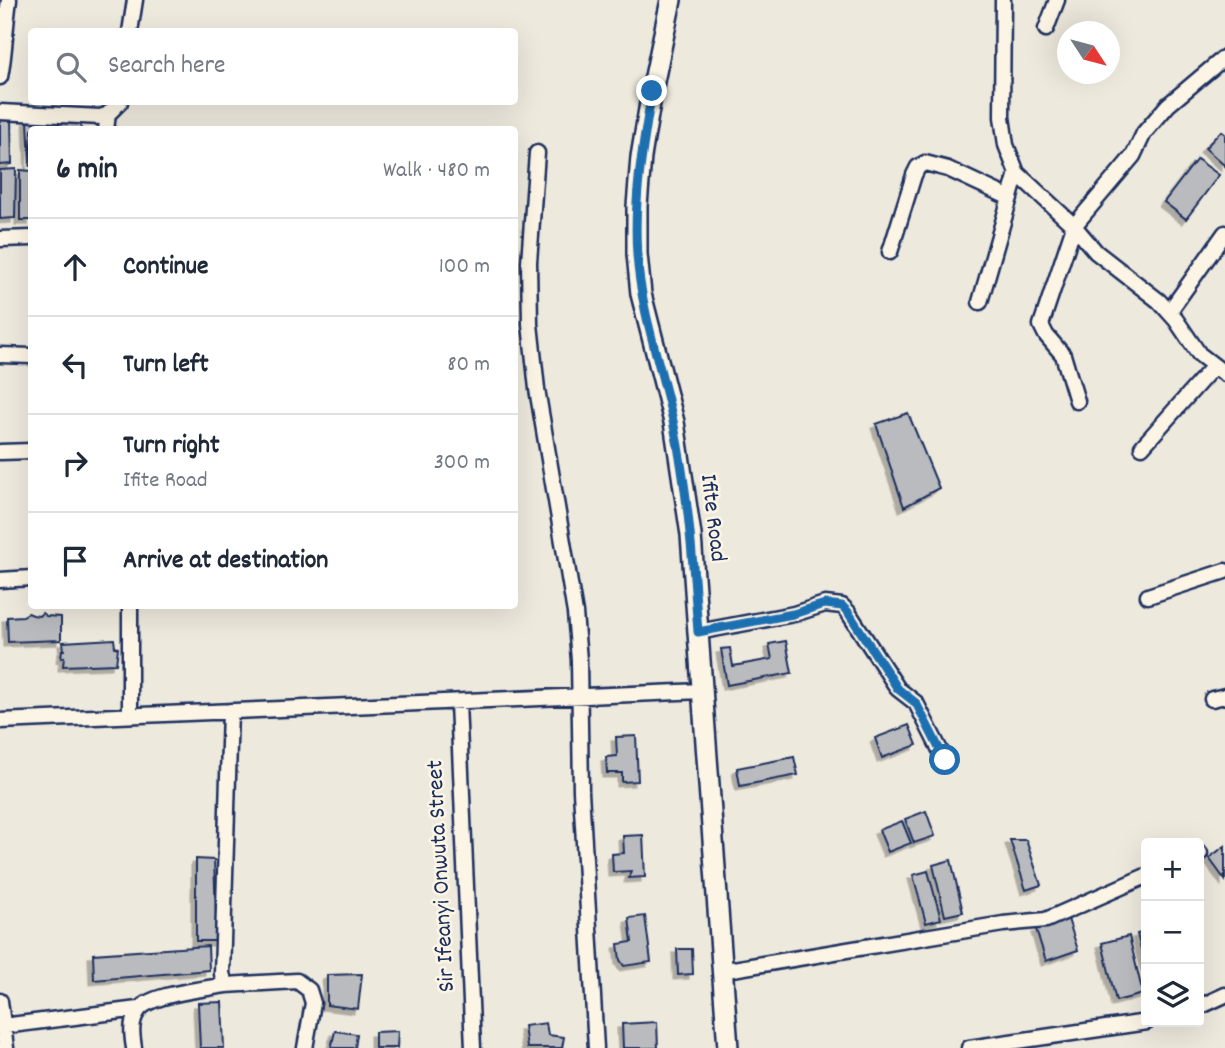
<!DOCTYPE html>
<meta charset="utf-8">
<style>
:root{--surface:#fff;--page:#f2f2f3;--text:#1f2937;--muted:#747a83;--line:#e0e1e3}
body{margin:0;font-family:Dekko,sans-serif;background:var(--page);color:var(--text)}
.controls{position:absolute;right:21px;bottom:21px;display:grid;overflow:hidden;border-radius:7px;box-shadow:0 7px 28px #0002}
.controls button{width:63px;height:63px;display:grid;place-items:center;padding:0;border:0;border-bottom:2px solid var(--line);background:var(--surface);color:var(--text);font:35px sans-serif}
.compass{position:absolute;left:1057px;top:21px;width:63px;height:63px;border-radius:50%;background:var(--surface);box-shadow:0 7px 28px #0002;rotate:126deg}
.stop{position:absolute;width:21px;height:21px;margin:-16px;border:5px solid #1f6fb2;border-radius:50%;background:#fff}
.stop.end{background:#1f6fb2;border-color:#fff;box-shadow:0 2px 7px #0008}
.list{margin:0;padding:0;list-style:none}
h2{display:flex;justify-content:space-between;align-items:center;height:91px;margin:0;padding:0 28px;font-size:30px}
h2 small{font-size:23px;font-weight:400;color:var(--muted)}
.list li{display:grid;grid-template-columns:46px 1fr auto;gap:21px;align-items:center;box-sizing:border-box;height:98px;padding:0 28px;border-top:2px solid var(--line)}
.list b{display:block;font-size:26px;white-space:nowrap}
.list p{margin:0;font-size:23px;white-space:nowrap;color:var(--muted)}
.list em{font-size:23px;font-style:normal;color:var(--muted)}
.icon{flex:none;width:38px;height:38px;fill:none;stroke:currentColor;stroke-width:2;stroke-linecap:round;stroke-linejoin:round}
.map{position:relative;flex:none;width:1225px;height:1048px;overflow:hidden}
.search{position:absolute;background:var(--surface);box-shadow:0 7px 28px #0002;left:28px;top:28px;width:490px;height:77px;display:flex;align-items:center;gap:18px;box-sizing:border-box;padding:0 24px;border-radius:7px;color:var(--muted);font-size:26px}
.panel{position:absolute;background:var(--surface);box-shadow:0 7px 28px #0002;left:28px;top:126px;width:490px;height:483px;border-radius:7px}
.map>svg:first-child{display:block}
.building{fill:#babbbe;stroke:#1b2f5e;stroke-width:2;filter:url(#shadow)}
.lines{fill:none;stroke-linecap:round;stroke-linejoin:round}
.street-casing{stroke:#1b2f5e;stroke-width:19}
.secondary-casing{stroke:#1b2f5e;stroke-width:24}
.street{stroke:#fcf5e5;stroke-width:14}
.secondary{stroke:#fcf5e5;stroke-width:19}
.route{stroke:#1f6fb2;stroke-width:9}
.labels{text-anchor:middle;dominant-baseline:central;stroke-width:5;stroke-linejoin:round;paint-order:stroke}
.street-label{font-size:24px;fill:#1b2f5e;stroke:#fcf5e5}
</style>
<div class="map">
<svg width="1225" height="1048" viewBox="0 0 1225 1048">
<defs>
<filter id="shadow"><feDropShadow dx="-4.5" dy="4.5" stdDeviation="0" flood-color="#0004"/></filter>
</defs>
<rect width="100%" height="100%" fill="#eee9dd"/>
<filter id="ink" filterUnits="userSpaceOnUse"><feTurbulence type="fractalNoise" baseFrequency=".0143" numOctaves="2"/><feDisplacementMap in="SourceGraphic" scale="14" xChannelSelector="R" yChannelSelector="G"/><feConvolveMatrix kernelMatrix="1 2 1 2 8 2 1 2 1" color-interpolation-filters="sRGB"/></filter>
<g filter="url(#ink)">
<path class="building" d="M 11,117 L 12,164 L 0,165 L 0,118 Z
M 59,119 L 80,119 L 81,130 L 59,130 Z
M 28,120 L 50,120 L 50,130 L 32,130 L 30,167 Z
M 1221,131 L 1225,134 L 1225,166 L 1205,148 Z
M 1197,159 L 1219,175 L 1186,219 L 1164,202 Z
M 16,169 L 15,218 L 0,219 L 0,170 Z
M 20,170 L 32,171 L 32,220 L 20,220 Z
M 908,413 L 939,488 L 904,507 L 876,424 Z
M 28,613 L 33,615 L 39,616 L 42,613 L 46,616 L 61,617 L 61,640 L 8,642 L 7,617 L 23,616 Z
M 114,639 L 115,647 L 118,648 L 116,664 L 63,666 L 64,657 L 61,658 L 62,650 L 64,650 L 63,642 Z
M 786,641 L 792,673 L 727,685 L 721,649 L 730,648 L 733,666 L 772,659 L 769,644 Z
M 909,725 L 917,745 L 882,758 L 875,738 Z
M 636,736 L 638,781 L 622,782 L 622,773 L 607,773 L 606,757 L 617,756 L 616,737 Z
M 794,757 L 798,775 L 740,786 L 737,768 Z
M 926,811 L 935,836 L 914,843 L 905,819 Z
M 902,821 L 911,843 L 888,852 L 879,830 Z
M 643,835 L 645,877 L 629,878 L 631,871 L 613,872 L 612,854 L 624,853 L 623,836 Z
M 1010,840 L 1026,840 L 1041,885 L 1026,890 Z
M 1225,846 L 1225,880 L 1209,858 Z
M 196,859 L 214,860 L 217,941 L 196,941 Z
M 951,860 L 963,912 L 945,916 L 933,865 Z
M 928,871 L 941,919 L 926,923 L 913,875 Z
M 645,916 L 651,962 L 624,966 L 620,960 L 618,944 L 632,942 L 629,918 Z
M 1068,919 L 1078,950 L 1046,961 L 1036,929 Z
M 1146,932 L 1146,968 L 1137,934 Z
M 1129,936 L 1143,994 L 1116,1001 L 1102,943 Z
M 208,946 L 209,970 L 94,980 L 93,954 Z
M 677,949 L 692,949 L 693,974 L 678,975 Z
M 362,974 L 358,1009 L 327,1005 L 327,975 Z
M 222,1002 L 224,1048 L 200,1048 L 198,1003 Z
M 657,1022 L 658,1048 L 623,1048 L 622,1024 Z
M 546,1023 L 548,1035 L 564,1037 L 562,1048 L 527,1048 L 524,1026 Z
M 335,1031 L 357,1034 L 355,1048 L 331,1048 Z
M 398,1031 L 397,1048 L 375,1048 L 375,1032 Z"/>
<g class="lines">
<g class="street-casing">
<path id="street" d="M 1003,0 L 1002,117 L 1006,145 L 1017,173 L 1074,226 L 1096,252 L 1159,301 L 1176,320 L 1199,354 L 1225,374
M 1046,29 L 1057,0
M 130,32 L 135,0
M 0,77 C 5,52 5,26 9,0
M 0,112 L 101,117 L 108,114
M 106,130 L 108,114 L 120,102
M 537,153 L 529,262 L 530,324 L 537,389 L 575,613 L 579,660 L 581,791 L 596,1048
M 0,239 L 32,238
M 890,252 L 914,175 L 918,167 L 925,163 L 948,169 L 1010,198
M 980,302 L 1017,173
M 1169,312 L 1225,233
M 0,355 L 32,356
M 1077,401 L 1063,355 L 1046,335 L 1041,325 L 1074,226 L 1133,156 L 1144,133 L 1168,105 L 1225,57
M 1142,447 L 1214,366
M 0,452 L 32,451
M 0,580 L 32,578
M 1148,596 L 1225,571
M 698,632 L 794,614 L 825,604 L 842,606 L 848,612 L 898,689 L 916,703 L 945,760
M 1212,699 L 1225,696
M 458,703 L 473,1048
M 230,711 L 222,974 L 226,985 L 297,981 L 309,990 L 313,1003 L 305,1048
M 130,715 L 130,606
M 0,721 L 702,691
M 1199,853 L 1200,853
M 721,971 L 1003,924 L 1046,920 L 1146,876
M 0,1001 L 6,1048
M 1199,1007 L 1225,995
M 3,1026 L 138,1009
M 134,1048 C 132,1035 130,1022 138,1011 C 148,994 206,989 226,985
M 969,1048 L 1147,1022"/>
</g>
<g class="secondary-casing">
<path id="secondary" d="M 671,0 L 652,91 L 641,157 L 637,206 L 637,254 L 641,294 L 674,422 L 691,535 L 728,1048"/>
</g>
<use href="#street" class="street"/>
<use href="#secondary" class="secondary"/>
</g>
</g>
<g class="lines" filter="url(#ink)">
<path class="route" d="M 652,91 C 643,145 633,200 637,255 C 641,312 661,366 673,421 C 688,490 693,561 698,632 L 793,614 L 825,604 L 842,606 L 848,612 L 898,689 L 916,703 L 945,760"/>
</g>
<g class="labels">
<g class="street-label">
<text transform="translate(712 518) rotate(83)">Ifite Road</text>
<text transform="translate(442 876) rotate(-93)">Sir Ifeanyi Onwuta Street</text>
</g>
</g>
</svg>
<div class="controls">
<button>+</button>
<button>−</button>
<button><svg class="icon" aria-label="layers" viewBox="0 0 24 24"><path d="M12 4l9 5-9 5-9-5zM3 14l9 5 9-5"/></svg></button>
</div>
<svg class="compass" viewBox="-18 -18 36 36"><path d="M0-13l5 13h-10z" fill="#e53935"/><path d="M0 13l5-13h-10z" fill="#747a83"/></svg>
<div class="stop" style="left:945px;top:760px"></div>
<div class="stop end" style="left:652px;top:91px"></div>
<div class="search"><svg class="icon" aria-label="search" viewBox="0 0 24 24"><circle cx="10" cy="10" r="6"/><path d="M15 15l6 6"/></svg>Search here</div>
<section class="panel">
<h2>6 min<small>Walk · 480 m</small></h2>
<ul class="list">
<li><svg class="icon" aria-label="ahead" viewBox="0 0 24 24"><path d="M12 20V5M6 11l6-6 6 6"/></svg><div><b>Continue</b></div><em>100 m</em></li>
<li><svg class="icon" aria-label="left" viewBox="0 0 24 24"><path d="M17 20v-9H6M10 6l-5 5 5 5"/></svg><div><b>Turn left</b></div><em>80 m</em></li>
<li><svg class="icon" aria-label="right" viewBox="0 0 24 24"><path d="M7 20v-9h11M14 6l5 5-5 5"/></svg><div><b>Turn right</b><p>Ifite Road</p></div><em>300 m</em></li>
<li><svg class="icon" aria-label="arrive" viewBox="0 0 24 24"><path d="M6 21V4h12l-3 4 3 4H6"/></svg><div><b>Arrive at destination</b></div></li>
</ul>
</section>
</div>
